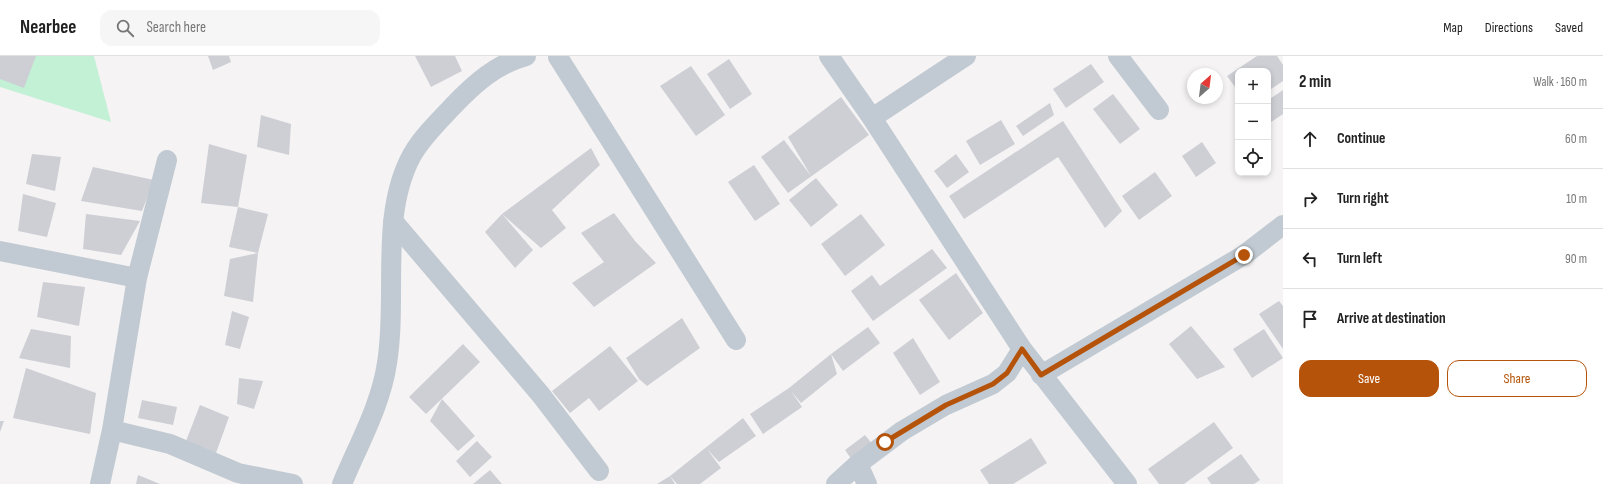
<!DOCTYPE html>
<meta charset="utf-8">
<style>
:root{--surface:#fff;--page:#f6f6f6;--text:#222;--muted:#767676;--line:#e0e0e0;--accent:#b45309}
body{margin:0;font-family:"Sofia Sans Condensed",sans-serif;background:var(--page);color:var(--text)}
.controls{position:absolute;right:12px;top:12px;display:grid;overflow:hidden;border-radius:8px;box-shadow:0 2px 6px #0003}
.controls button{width:36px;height:36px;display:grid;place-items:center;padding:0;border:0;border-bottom:1px solid var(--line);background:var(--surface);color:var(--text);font:20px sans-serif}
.compass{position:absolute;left:1187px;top:12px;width:36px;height:36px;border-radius:50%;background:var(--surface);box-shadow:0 2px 6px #0003;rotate:28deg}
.stop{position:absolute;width:12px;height:12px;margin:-9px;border:3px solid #b45309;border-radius:50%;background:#fff}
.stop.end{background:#b45309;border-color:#fff;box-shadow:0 1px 4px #0008}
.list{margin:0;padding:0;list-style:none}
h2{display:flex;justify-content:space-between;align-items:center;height:52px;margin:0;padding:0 16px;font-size:17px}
h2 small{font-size:13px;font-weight:400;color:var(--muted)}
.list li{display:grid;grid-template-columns:26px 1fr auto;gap:12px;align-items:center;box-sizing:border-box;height:60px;padding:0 16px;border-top:1px solid var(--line)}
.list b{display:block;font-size:15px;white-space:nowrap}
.list em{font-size:13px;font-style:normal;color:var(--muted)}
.actions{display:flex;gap:8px;padding:12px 16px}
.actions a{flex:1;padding:9px 0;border:1px solid var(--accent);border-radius:12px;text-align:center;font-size:14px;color:var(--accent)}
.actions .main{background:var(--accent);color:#fff}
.icon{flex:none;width:22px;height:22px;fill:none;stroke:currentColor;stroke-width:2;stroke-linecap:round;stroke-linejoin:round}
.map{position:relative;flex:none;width:1283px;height:428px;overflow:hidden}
header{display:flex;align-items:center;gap:24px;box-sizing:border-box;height:56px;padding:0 20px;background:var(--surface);border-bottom:1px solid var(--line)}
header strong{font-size:19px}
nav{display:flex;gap:22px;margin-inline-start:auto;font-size:14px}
.search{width:280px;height:36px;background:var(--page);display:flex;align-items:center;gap:10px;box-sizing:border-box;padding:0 14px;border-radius:12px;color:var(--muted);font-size:15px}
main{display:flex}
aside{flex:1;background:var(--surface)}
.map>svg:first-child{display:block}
.green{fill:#c3f1d5}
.building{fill:#cdcfd5}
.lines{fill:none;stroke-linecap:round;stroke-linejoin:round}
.minor{stroke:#c1cad2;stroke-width:20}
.route{stroke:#b45309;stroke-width:5}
</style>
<header>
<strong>Nearbee</strong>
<div class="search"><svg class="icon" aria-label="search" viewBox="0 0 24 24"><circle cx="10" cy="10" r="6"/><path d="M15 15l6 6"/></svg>Search here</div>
<nav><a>Map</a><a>Directions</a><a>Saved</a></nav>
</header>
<main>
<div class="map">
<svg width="1283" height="428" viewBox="0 0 1283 428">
<rect width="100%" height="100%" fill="#f5f3f3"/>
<path class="green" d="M 0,0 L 94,0 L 111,66 L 0,31 Z"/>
<path class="building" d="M 0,0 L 36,0 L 24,32 L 0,23 Z
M 208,0 L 229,0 L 231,6 L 213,14 Z
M 415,0 L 455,0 L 462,15 L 431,31 Z
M 1257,0 L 1277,0 L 1283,9 L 1283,25 L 1268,35 L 1268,15 L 1238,15 L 1238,35 L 1227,20 Z
M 729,3 L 752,38 L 730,53 L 707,18 Z
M 1091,8 L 1104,26 L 1066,52 L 1053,33 Z
M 691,10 L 725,59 L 696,80 L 660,30 Z
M 1283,34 L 1283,58 L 1268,68 L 1268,44 Z
M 1113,38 L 1140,73 L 1120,88 L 1093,53 Z
M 841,41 L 869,79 L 788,137 L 761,101 L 784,84 L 811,120 L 788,81 Z
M 1050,47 L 1054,59 L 1023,80 L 1016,70 Z
M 261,59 L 291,68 L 289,99 L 257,91 Z
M 1001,64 L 1015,88 L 980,109 L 966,85 Z
M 1063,65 L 1122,155 L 1105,172 L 1058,101 L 964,163 L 949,140 Z
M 1202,86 L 1216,107 L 1196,121 L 1182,100 Z
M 209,88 L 247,99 L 238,151 L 268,158 L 258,197 L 229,191 L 238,151 L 201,147 Z
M 591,92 L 600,109 L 552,154 L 566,172 L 541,192 L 502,158 L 533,194 L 515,212 L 485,176 L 502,158 Z
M 32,98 L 61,101 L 55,135 L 26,128 Z
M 956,98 L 969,116 L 947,132 L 934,115 Z
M 754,109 L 780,148 L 755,165 L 728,126 Z
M 93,111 L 154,124 L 142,155 L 81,145 Z
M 1155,116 L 1172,140 L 1139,164 L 1122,140 Z
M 816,122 L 838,149 L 811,171 L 789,144 Z
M 23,138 L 56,147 L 47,181 L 18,175 Z
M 614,157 L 635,185 L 656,207 L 594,251 L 572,227 L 604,206 L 581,177 Z
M 86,158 L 140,165 L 121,199 L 83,193 Z
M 861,158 L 885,189 L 845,220 L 821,188 Z
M 932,193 L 947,212 L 873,265 L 851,235 L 872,219 L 880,230 Z
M 258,197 L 253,246 L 224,240 L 230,203 Z
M 956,217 L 983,257 L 949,284 L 919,244 Z
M 43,226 L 85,231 L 79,270 L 37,261 Z
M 1279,245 L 1283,250 L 1283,293 L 1259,258 Z
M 232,255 L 249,261 L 240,293 L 225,289 Z
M 682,262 L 700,292 L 647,330 L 639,323 L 626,302 Z
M 1191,270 L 1225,311 L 1197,323 L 1169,288 Z
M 868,271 L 880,287 L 843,315 L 831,298 Z
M 31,273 L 71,280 L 70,312 L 19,302 Z
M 1264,273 L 1283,302 L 1252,322 L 1233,293 Z
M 913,282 L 940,326 L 920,339 L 893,297 Z
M 463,288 L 480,306 L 426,358 L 409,341 Z
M 610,290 L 638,325 L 599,355 L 589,342 L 570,357 L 552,335 Z
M 831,298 L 837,318 L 801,347 L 791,335 L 802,351 L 763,378 L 750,358 L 789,332 Z
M 26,312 L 96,337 L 90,378 L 13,362 Z
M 239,322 L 263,325 L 254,353 L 237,348 Z
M 442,343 L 475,380 L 458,395 L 430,365 Z
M 142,344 L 177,351 L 173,369 L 138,362 Z
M 200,349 L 229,361 L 216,397 L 186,385 Z
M 743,362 L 756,380 L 719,406 L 707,393 L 721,412 L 700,428 L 677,428 L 670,420 L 675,428 L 657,428 L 670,420 Z
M 0,365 L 4,365 L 0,376 Z
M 1214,366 L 1233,392 L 1184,428 L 1159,428 L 1148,413 Z
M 865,379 L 873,389 L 852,404 L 845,394 Z
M 1031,382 L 1047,407 L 1013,428 L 989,428 L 980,414 Z
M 477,385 L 492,401 L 470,421 L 456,405 Z
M 1241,398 L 1260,424 L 1254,428 L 1211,428 L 1207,422 Z
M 490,414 L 502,428 L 473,428 Z
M 138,419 L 160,428 L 136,428 Z"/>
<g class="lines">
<path class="minor" d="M 829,0 L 872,62 L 1022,293 L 1127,428
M 1118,0 L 1159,54
M 558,1 L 736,284
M 872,62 L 966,0
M 393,165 L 541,339 L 599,415
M 0,195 L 137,222
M 1041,319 L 1244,199 L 1283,169
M 112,374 L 170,388 L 238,417 L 293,428
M 858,408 L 867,428
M 100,428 L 112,374 L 137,222 L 167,104
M 342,428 C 358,389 381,349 387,307 C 398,240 379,159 412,99 C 423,80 439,65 453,50 C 474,28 496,8 526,0
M 836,428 L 858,408 L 902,375 L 946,349 L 993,328 L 1007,317 L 1022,293"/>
</g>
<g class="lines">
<path class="route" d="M 885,386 L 946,349 L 993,328 L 1007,317 L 1022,293 L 1041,319 L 1244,199"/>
</g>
</svg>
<div class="controls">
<button>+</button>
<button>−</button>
<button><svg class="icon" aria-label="locate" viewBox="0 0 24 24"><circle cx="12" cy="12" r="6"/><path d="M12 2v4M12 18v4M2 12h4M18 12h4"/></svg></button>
</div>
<svg class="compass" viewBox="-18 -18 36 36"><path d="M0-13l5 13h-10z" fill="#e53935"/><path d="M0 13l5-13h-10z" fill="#767676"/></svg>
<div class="stop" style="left:885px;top:386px"></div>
<div class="stop end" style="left:1244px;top:199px"></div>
</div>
<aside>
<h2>2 min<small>Walk · 160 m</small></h2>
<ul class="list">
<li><svg class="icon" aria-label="ahead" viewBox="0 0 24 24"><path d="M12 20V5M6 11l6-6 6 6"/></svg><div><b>Continue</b></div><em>60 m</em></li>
<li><svg class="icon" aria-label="right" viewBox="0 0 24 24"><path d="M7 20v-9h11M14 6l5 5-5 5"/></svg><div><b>Turn right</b></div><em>10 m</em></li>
<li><svg class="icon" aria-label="left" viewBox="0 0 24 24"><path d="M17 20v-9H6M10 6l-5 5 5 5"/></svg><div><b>Turn left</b></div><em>90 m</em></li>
<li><svg class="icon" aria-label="arrive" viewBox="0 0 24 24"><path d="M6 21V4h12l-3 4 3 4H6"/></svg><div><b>Arrive at destination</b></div></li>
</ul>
<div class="actions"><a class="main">Save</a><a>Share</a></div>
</aside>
</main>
